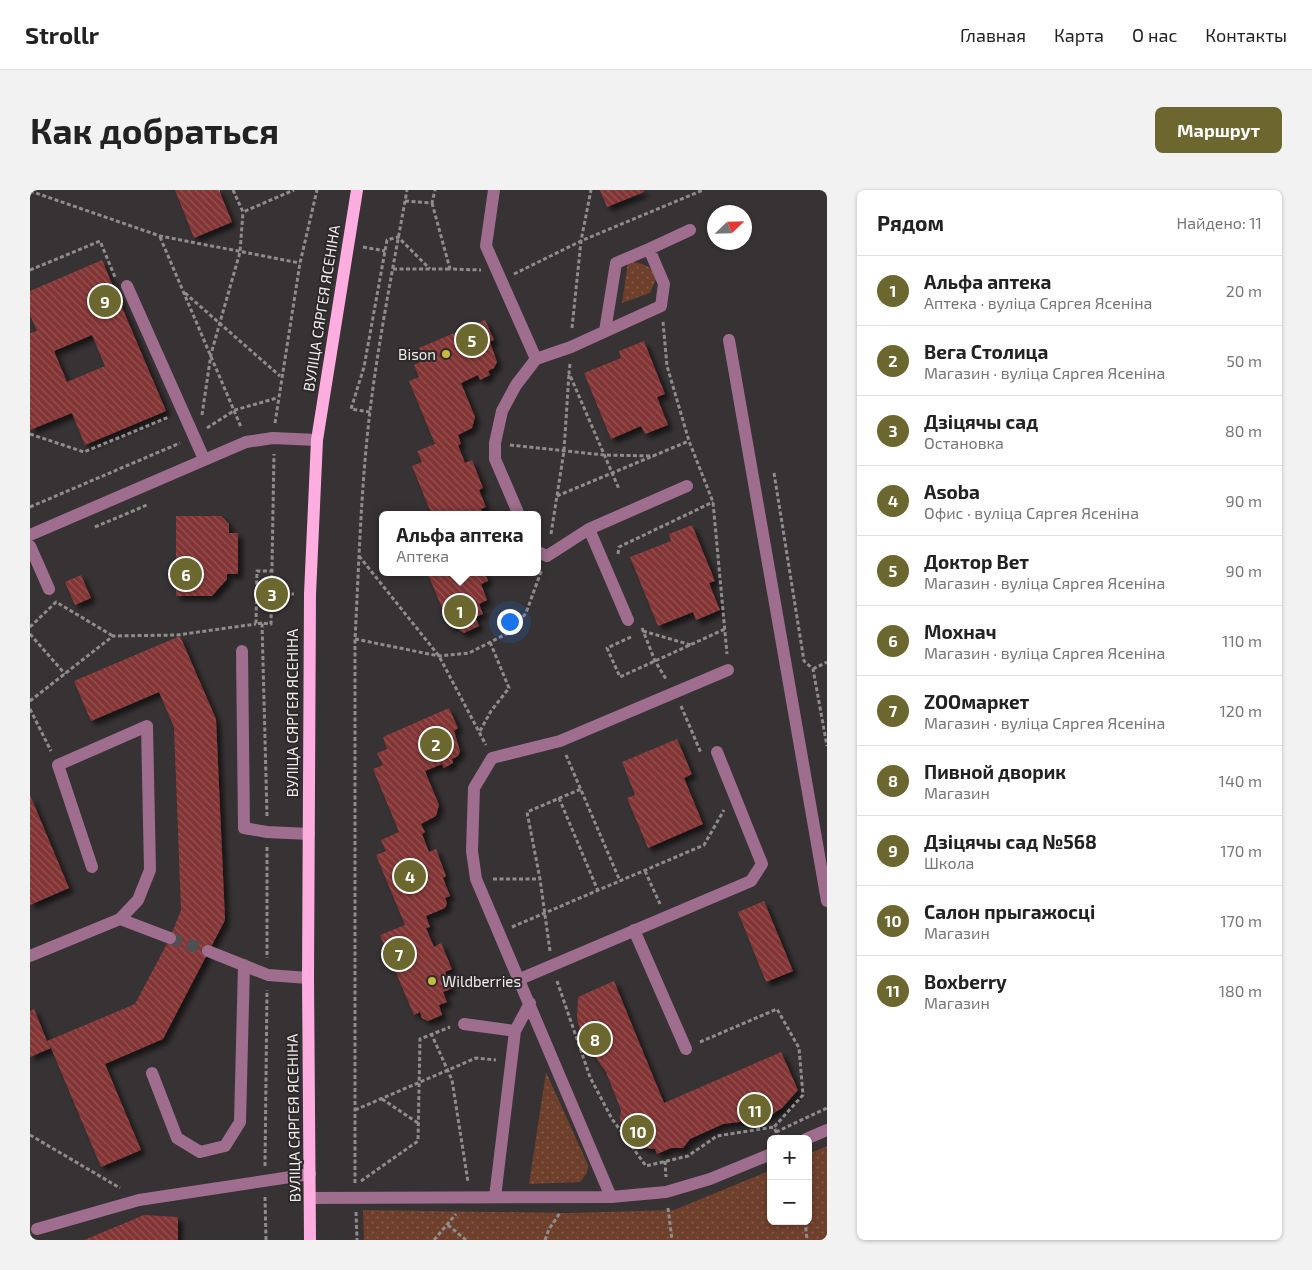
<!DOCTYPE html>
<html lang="ru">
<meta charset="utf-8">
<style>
:root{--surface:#fff;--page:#f2f2f2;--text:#222;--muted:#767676;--line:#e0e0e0;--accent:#6b672e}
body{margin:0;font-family:"Exo 2",sans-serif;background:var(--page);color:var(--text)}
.controls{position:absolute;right:15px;bottom:15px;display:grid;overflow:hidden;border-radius:8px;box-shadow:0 1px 4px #0004}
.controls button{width:45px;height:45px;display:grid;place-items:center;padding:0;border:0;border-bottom:1px solid var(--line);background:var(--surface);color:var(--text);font:25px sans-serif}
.compass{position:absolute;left:677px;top:15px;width:45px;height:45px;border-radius:50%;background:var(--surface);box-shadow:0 1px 4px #0004;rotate:67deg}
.you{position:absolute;left:479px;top:431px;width:18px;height:18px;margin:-12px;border:4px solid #fff;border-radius:50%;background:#1a73e8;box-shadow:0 0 0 8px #1a73e833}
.badge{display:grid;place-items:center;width:32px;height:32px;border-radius:50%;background:var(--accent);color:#fff;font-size:16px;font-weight:700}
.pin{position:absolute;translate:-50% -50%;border:2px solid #fff;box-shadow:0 1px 5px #0006}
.popup{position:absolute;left:349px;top:321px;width:162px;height:65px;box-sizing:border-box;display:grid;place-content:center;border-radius:8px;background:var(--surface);filter:drop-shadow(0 1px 4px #0005);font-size:16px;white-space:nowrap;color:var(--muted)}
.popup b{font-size:19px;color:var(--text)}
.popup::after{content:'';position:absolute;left:50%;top:100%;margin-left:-10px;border:10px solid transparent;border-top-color:var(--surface)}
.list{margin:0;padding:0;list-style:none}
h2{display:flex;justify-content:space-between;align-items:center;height:65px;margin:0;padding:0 20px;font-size:21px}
h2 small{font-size:16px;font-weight:400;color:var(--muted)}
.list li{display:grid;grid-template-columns:32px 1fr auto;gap:15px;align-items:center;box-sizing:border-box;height:70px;padding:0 20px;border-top:1px solid var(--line)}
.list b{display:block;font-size:19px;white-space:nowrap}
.list p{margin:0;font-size:16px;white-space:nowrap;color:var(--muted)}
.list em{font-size:16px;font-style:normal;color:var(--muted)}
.map{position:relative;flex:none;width:797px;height:1050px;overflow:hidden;border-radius:8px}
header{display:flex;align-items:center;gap:30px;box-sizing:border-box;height:70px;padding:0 25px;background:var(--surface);border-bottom:1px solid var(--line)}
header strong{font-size:24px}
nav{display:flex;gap:28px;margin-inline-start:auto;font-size:18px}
.intro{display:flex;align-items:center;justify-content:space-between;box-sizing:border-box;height:120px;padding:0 30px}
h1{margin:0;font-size:35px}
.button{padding:12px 22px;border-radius:8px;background:var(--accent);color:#fff;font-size:18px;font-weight:700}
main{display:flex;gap:30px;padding:0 30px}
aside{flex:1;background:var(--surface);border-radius:8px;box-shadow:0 1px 4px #0004}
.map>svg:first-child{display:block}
.grass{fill:url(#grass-dots)}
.building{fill:url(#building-back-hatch);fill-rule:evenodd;filter:url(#shadow)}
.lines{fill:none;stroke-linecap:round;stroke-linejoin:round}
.minor-tunnel{stroke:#534e4f;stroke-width:12;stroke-dasharray:12 6;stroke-linecap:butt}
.path{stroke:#908c8c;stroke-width:3;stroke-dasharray:4 2.5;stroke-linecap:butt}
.minor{stroke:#9f6d8d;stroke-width:12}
.major{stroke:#feade1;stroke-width:12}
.poi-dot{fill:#c5bc3d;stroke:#2d2829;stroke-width:2}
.labels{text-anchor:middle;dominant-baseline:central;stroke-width:4;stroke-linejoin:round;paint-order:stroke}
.street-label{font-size:15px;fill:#f1eeee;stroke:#2d2829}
.poi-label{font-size:15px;fill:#f1eeee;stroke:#2d2829;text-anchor:end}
</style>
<header>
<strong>Strollr</strong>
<nav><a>Главная</a><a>Карта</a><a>О нас</a><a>Контакты</a></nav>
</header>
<div class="intro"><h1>Как добраться</h1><a class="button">Маршрут</a></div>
<main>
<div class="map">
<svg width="797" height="1050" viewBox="0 0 797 1050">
<defs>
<pattern id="grass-dots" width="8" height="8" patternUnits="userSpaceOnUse" patternTransform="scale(1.25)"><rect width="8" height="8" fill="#6e3f2b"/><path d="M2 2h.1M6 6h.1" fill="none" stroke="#835b4a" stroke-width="1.8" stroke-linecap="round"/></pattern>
<pattern id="building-back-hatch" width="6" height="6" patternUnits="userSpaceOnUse" patternTransform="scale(1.25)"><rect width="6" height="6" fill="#833535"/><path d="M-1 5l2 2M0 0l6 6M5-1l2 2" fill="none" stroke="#955353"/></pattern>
<filter id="shadow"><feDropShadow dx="4.5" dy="4.5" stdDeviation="2.5" flood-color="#0009"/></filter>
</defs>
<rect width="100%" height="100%" fill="#373233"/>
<path class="grass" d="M 598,71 C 612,74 621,73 626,89 L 620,103 L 592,113 Z
M 516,882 L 558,975 L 557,983 L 550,992 L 499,994 Z
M 797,956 L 797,1050 L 334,1050 L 333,1020 L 539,1023 L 644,1020 L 741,980 L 741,1031 L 778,1031 L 778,964 Z"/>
<path class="building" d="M 145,0 L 189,0 L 202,32 L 164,48 Z
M 570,0 L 614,0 L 614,2 L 577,17 Z
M 72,70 L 136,221 L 55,255 L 42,223 L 0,240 L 0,143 L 7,141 L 0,125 L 0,101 ZM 62,145 L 75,176 L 37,192 L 24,161 Z
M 455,130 L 464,150 L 460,152 L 467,172 L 464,178 L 458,181 L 460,185 L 450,190 L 448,185 L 431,193 L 445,227 L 442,238 L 428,245 L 431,254 L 428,255 L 435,273 L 442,270 L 453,298 L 449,300 L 456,317 L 451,319 L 454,325 L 402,325 L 382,276 L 392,272 L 387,261 L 405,254 L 379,191 L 389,187 L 384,175 L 394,170 L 389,158 Z
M 614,151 L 635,204 L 627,207 L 638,235 L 615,244 L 611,236 L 581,249 L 554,183 L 591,168 L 589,161 Z
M 146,326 L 191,326 L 199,334 L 199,343 L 208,343 L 208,384 L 197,384 L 197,389 L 182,406 L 146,406 Z
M 662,335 L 685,391 L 679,393 L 690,420 L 666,430 L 663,422 L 628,436 L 600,367 L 641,351 L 639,344 Z
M 397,382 L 455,382 L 458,391 L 451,394 L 457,410 L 449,414 L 453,424 L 445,427 L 449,436 L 434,443 L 429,440 L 426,434 L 420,437 Z
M 51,385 L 61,408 L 45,415 L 35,392 Z
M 150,446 L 186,529 L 195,730 L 133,849 L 75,874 L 111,960 L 71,977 L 21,858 L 0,867 L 0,821 L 4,819 L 17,851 L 105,814 L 140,748 L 151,720 L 144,537 L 129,502 L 61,531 L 44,491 Z
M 419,518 L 428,538 L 424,541 L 430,561 L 428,566 L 422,569 L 423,573 L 414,578 L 412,574 L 395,581 L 409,615 L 406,626 L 391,634 L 395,642 L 392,644 L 399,662 L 406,659 L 416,686 L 413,688 L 420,706 L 415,708 L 417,713 L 415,718 L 396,726 L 400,737 L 396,738 L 404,757 L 411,753 L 422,779 L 415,782 L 421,799 L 413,802 L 417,812 L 409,815 L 412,825 L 398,831 L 392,828 L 390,822 L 384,825 L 350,745 L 375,735 L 346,665 L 356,661 L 351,650 L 369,642 L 343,579 L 353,575 L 347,563 L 357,559 L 353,547 Z
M 647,549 L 662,584 L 654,588 L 673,634 L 618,658 L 597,608 L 605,605 L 592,572 Z
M 0,605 L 39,698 L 0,715 Z
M 734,711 L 763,781 L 736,792 L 708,722 Z
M 584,791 L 634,913 L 751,862 L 768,900 L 752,918 L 741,925 L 717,931 L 693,934 L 660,949 L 653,958 L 641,958 L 627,964 L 625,959 L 616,958 L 608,952 L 604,953 L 598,938 L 590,931 L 591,920 L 576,882 L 552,849 L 547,828 L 548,807 Z
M 114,1025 L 148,1027 L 148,1050 L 54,1050 Z"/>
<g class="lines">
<path class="minor-tunnel" d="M 140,748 L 178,761"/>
<path class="path" d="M 189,0 L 190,0
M 203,0 L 213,22 L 264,0
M 0,1 L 130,46 L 270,73
M 375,11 L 402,13 L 405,0
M 402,13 L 420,79 L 451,80
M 130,47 L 211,237
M 333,57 L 355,61
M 363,79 L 420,79
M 0,80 L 70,51 L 85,87
M 484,84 L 551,51 L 673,0
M 155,103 L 250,186
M 633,132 L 637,176 L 659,251 L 683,312 L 697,464
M 542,138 L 551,51 L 561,0
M 540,174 L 539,183 L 589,299
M 340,222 L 321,219 L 334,177 L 357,50 L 368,47 L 400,79
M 172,225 L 181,164 L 210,62 L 213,22
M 245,233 L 270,73 L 287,0
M 177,238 L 205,220 L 247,208
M 0,244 L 54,262 L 139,227
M 480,255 L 574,265 L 624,266
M 744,283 L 774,471 L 783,479 L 797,556
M 527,306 L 659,251
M 0,317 L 150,253
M 65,337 L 117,315
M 521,344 L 534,261 L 539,183
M 588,364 L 589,357 L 683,312
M 329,366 L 409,466 L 456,555
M 242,404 L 264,404
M 232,433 L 226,434 L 227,381 L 242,381
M 0,437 L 26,412 L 83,446
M 612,438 L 625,471 L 636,489
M 613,441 L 661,455
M 0,444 L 35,484
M 601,447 L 577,458 L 590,487 L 695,439
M 325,449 L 409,466 L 439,463 L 482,441 L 496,423 L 512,379
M 783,479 L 797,472
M 0,511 L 83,446 L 147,445 L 226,434
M 651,516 L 671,563
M 0,519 L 21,561
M 450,541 L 461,521 L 479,498 L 460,452
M 536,565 L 590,691
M 529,608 L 568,701
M 237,626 L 232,433 L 241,434 L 244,264
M 237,657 L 237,768
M 615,681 L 630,714
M 463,689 L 510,689
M 482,737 L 674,655 L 694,620
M 520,761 L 510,689 L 497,622 L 551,599
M 527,791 L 560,887 L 582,929 L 616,976 L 658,966 L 687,946 L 744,937
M 401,843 L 422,890 L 438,992
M 670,852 L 747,819 L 769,858 L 773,905 L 744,937 L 749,949
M 352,909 L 388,933
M 325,920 L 446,868 L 466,870
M 746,942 L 797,918
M 0,945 L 90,998
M 635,971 L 636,987
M 235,976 L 237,800
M 331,991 L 388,951 L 390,849 L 420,837
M 325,993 L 325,449 C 329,373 331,296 340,221 C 349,147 364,73 377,0
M 235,1007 L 236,1050
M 638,1018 L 642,1050
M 326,1022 L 327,1050
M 775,1031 L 777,1050
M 418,1035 L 436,1050
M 404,1050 L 426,1024
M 515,1050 L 519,1039 L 530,1023"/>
<path class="minor" d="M 464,0 L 456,56 L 506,169 L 486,195 L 472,221 L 465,253 L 465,269 L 489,325
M 97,96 L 174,269
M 575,141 L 586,73 L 619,59
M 699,150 L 797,711
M 506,169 L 541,157 L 631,116 L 634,94 L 619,59 L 660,40
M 559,339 L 598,430
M 0,345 L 216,252 L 243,248 L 287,250
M 0,356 L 19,399
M 508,362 L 517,366 L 559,339 L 657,296
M 212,461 L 214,638 L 237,642 L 279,644
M 62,677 L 28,575 L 117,536 L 120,680 L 108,710 L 90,729
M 604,740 L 656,859
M 178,761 L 238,785 L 278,788
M 0,766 L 90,729 L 140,748
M 490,789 L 721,691 L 732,674 L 687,562
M 434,834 L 485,841 L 500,813
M 122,883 L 147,948 L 170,962 L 195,956 L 210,932 L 214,775
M 776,949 L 797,940
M 465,1007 L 485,841
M 581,1007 L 446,689 L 442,661 L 444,598 L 462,568 L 530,551 L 698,480
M 280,1008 L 581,1007 L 636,1002 L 680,989 L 741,964
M 7,1039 L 109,1010 L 280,984"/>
<path class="major" d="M 280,1050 L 278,788 L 280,404 L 287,250 L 327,0"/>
</g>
<g class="poi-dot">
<circle cx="416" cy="164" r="5"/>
<circle cx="402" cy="791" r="5"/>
</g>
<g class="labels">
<g class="street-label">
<text transform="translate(291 118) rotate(-81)">ВУЛІЦА СЯРГЕЯ ЯСЕНІНА</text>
<text transform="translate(262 523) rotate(-90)">ВУЛІЦА СЯРГЕЯ ЯСЕНІНА</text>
<text transform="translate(263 928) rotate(-91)">ВУЛІЦА СЯРГЕЯ ЯСЕНІНА</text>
</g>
<g class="poi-label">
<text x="406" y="164">Bison</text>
<text x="412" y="791" text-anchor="start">Wildberries</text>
</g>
</g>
</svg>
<div class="controls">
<button>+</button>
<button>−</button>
</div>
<svg class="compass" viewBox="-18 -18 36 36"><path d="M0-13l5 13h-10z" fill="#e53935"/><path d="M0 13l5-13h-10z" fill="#767676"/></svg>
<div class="you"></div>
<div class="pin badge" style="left:430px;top:421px">1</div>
<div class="popup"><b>Альфа аптека</b>Аптека</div>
<div class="pin badge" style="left:406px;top:554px">2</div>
<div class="pin badge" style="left:242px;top:404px">3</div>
<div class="pin badge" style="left:380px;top:686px">4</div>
<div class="pin badge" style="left:442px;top:150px">5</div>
<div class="pin badge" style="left:156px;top:384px">6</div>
<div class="pin badge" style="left:369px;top:764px">7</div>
<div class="pin badge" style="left:565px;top:849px">8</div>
<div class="pin badge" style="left:75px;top:111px">9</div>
<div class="pin badge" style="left:608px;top:941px">10</div>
<div class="pin badge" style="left:725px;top:920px">11</div>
</div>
<aside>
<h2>Рядом<small>Найдено: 11</small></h2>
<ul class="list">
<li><span class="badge">1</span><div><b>Альфа аптека</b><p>Аптека · вуліца Сяргея Ясеніна</p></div><em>20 m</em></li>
<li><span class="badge">2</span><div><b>Вега Столица</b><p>Магазин · вуліца Сяргея Ясеніна</p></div><em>50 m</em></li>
<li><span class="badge">3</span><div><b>Дзіцячы сад</b><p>Остановка</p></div><em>80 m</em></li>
<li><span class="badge">4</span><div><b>Asoba</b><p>Офис · вуліца Сяргея Ясеніна</p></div><em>90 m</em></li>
<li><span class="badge">5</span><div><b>Доктор Вет</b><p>Магазин · вуліца Сяргея Ясеніна</p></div><em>90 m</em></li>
<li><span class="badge">6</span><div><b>Мохнач</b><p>Магазин · вуліца Сяргея Ясеніна</p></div><em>110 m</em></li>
<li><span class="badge">7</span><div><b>ZOOмаркет</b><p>Магазин · вуліца Сяргея Ясеніна</p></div><em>120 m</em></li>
<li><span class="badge">8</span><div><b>Пивной дворик</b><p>Магазин</p></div><em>140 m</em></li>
<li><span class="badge">9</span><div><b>Дзіцячы сад №568</b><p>Школа</p></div><em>170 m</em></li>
<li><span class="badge">10</span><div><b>Салон прыгажосці</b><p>Магазин</p></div><em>170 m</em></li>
<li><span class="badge">11</span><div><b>Boxberry</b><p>Магазин</p></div><em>180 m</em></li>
</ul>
</aside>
</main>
